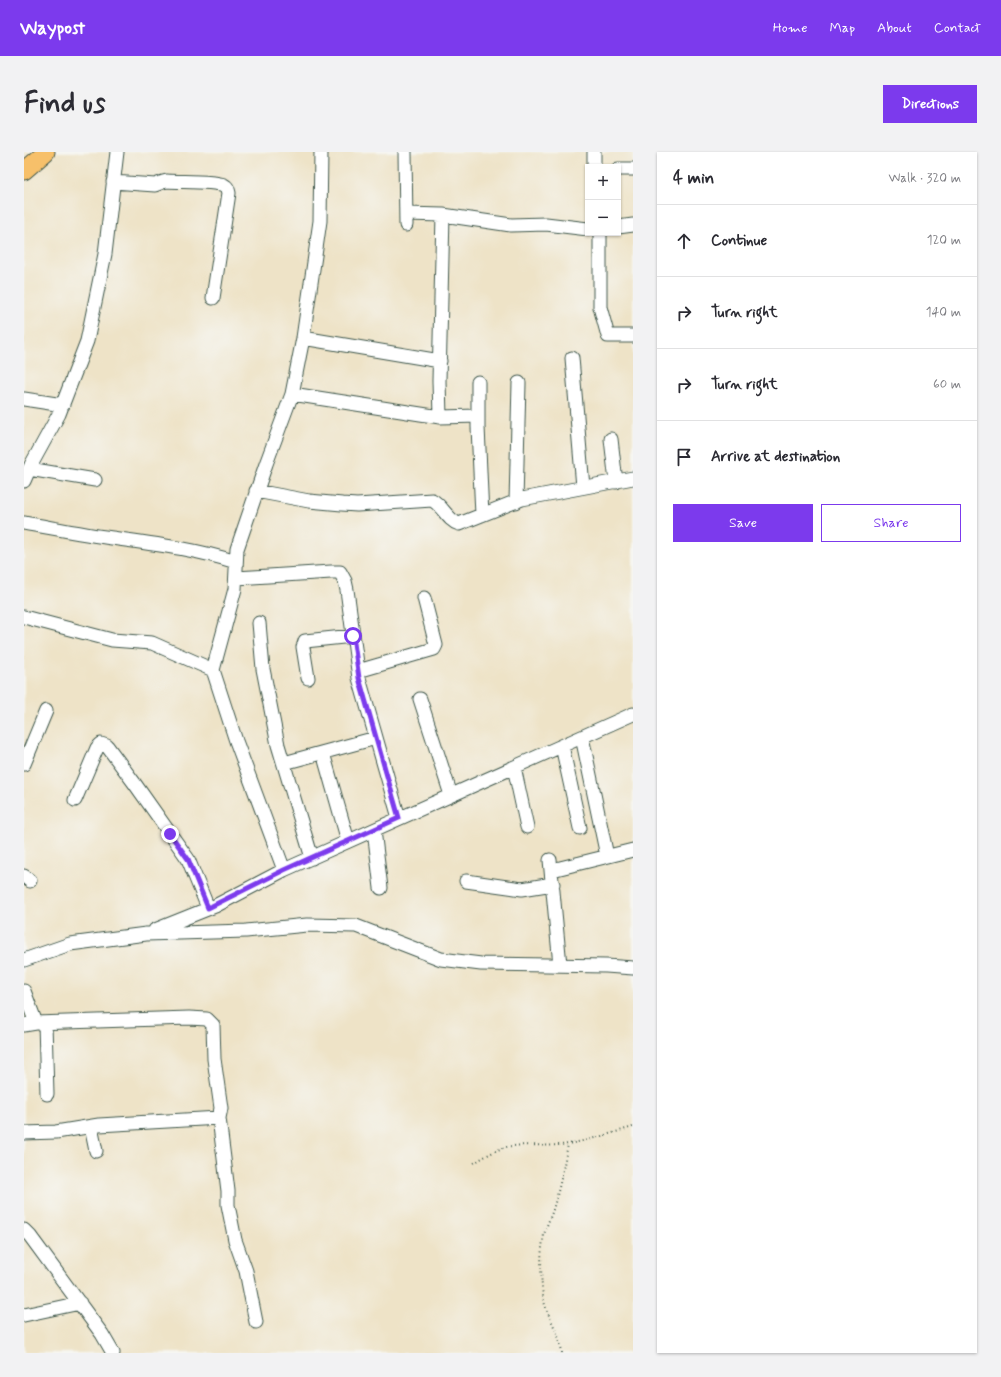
<!DOCTYPE html>
<meta charset="utf-8">
<style>
:root{--surface:#fff;--page:#f2f2f3;--text:#2b2b33;--muted:#7c7c81;--line:#e1e1e2;--accent:#7c3aed}
body{margin:0;font-family:Mynerve,sans-serif;background:var(--page);color:var(--text)}
.controls{position:absolute;right:12px;top:12px;display:grid;overflow:hidden;border-radius:0px;box-shadow:0 1px 3px #0004}
.controls button{width:36px;height:36px;display:grid;place-items:center;padding:0;border:0;border-bottom:1px solid var(--line);background:var(--surface);color:var(--text);font:20px sans-serif}
.stop{position:absolute;width:12px;height:12px;margin:-9px;border:3px solid #7c3aed;border-radius:50%;background:#fff}
.stop.end{background:#7c3aed;border-color:#fff;box-shadow:0 1px 4px #0008}
.list{margin:0;padding:0;list-style:none}
h2{display:flex;justify-content:space-between;align-items:center;height:52px;margin:0;padding:0 16px;font-size:17px}
h2 small{font-size:13px;font-weight:400;color:var(--muted)}
.list li{display:grid;grid-template-columns:26px 1fr auto;gap:12px;align-items:center;box-sizing:border-box;height:72px;padding:0 16px;border-top:1px solid var(--line)}
.list b{display:block;font-size:15px;white-space:nowrap}
.list em{font-size:13px;font-style:normal;color:var(--muted)}
.actions{display:flex;gap:8px;padding:12px 16px}
.actions a{flex:1;padding:9px 0;border:1px solid var(--accent);border-radius:0px;text-align:center;font-size:14px;color:var(--accent)}
.actions .main{background:var(--accent);color:#fff}
.icon{flex:none;width:22px;height:22px;fill:none;stroke:currentColor;stroke-width:2;stroke-linecap:round;stroke-linejoin:round}
.map{position:relative;flex:none;width:609px;height:1201px;overflow:hidden;border-radius:0px}
header{display:flex;align-items:center;gap:24px;box-sizing:border-box;height:56px;padding:0 20px;background:var(--accent);color:#fff}
header strong{font-size:19px}
nav{display:flex;gap:22px;margin-inline-start:auto;font-size:14px}
.intro{display:flex;align-items:center;justify-content:space-between;box-sizing:border-box;height:96px;padding:0 24px}
h1{margin:0;font-size:28px}
.button{padding:10px 18px;border-radius:0px;background:var(--accent);color:#fff;font-size:14px;font-weight:700}
main{display:flex;gap:24px;padding:0 24px}
aside{flex:1;background:var(--surface);border-radius:0px;box-shadow:0 1px 3px #0004}
.map>svg:first-child{display:block}
.lines{fill:none;stroke-linecap:round;stroke-linejoin:round}
.minor-casing{stroke:#3e564a;stroke-width:15}
.major-casing{stroke:#3e564a;stroke-width:19}
.path{stroke:#3e564a;stroke-width:2;stroke-dasharray:1 3;stroke-linecap:butt}
.minor{stroke:#fff;stroke-width:13}
.major{stroke:#f7c06b;stroke-width:17}
.route{stroke:#7c3aed;stroke-width:5}
</style>
<header>
<strong>Waypost</strong>
<nav><a>Home</a><a>Map</a><a>About</a><a>Contact</a></nav>
</header>
<div class="intro"><h1>Find us</h1><a class="button">Directions</a></div>
<main>
<div class="map">
<svg width="609" height="1201" viewBox="0 0 609 1201">
<rect width="100%" height="100%" fill="#f6f6f2"/>
<filter id="ink" filterUnits="userSpaceOnUse"><feTurbulence type="fractalNoise" baseFrequency=".025" numOctaves="2"/><feDisplacementMap in="SourceGraphic" scale="8" xChannelSelector="R" yChannelSelector="G"/><feConvolveMatrix kernelMatrix="1 2 1 2 8 2 1 2 1" color-interpolation-filters="sRGB"/></filter>
<filter id="wash" filterUnits="userSpaceOnUse"><feTurbulence type="fractalNoise" baseFrequency=".012" numOctaves="4" result="noise"/><feDisplacementMap in="SourceGraphic" scale="16" xChannelSelector="R" yChannelSelector="G"/><feGaussianBlur stdDeviation="0.9" result="paint"/><feColorMatrix in="noise" values="0 0 0 0 0 0 0 0 0 0 0 0 0 0 0 0 0 1.4 0 .05"/><feComposite in="paint" operator="in"/></filter>
<g filter="url(#wash)">
<rect width="100%" height="100%" fill="#eee3c7"/>
</g>
<g filter="url(#ink)">
<g class="lines">
<g class="minor-casing">
<path id="minor" d="M 381,0 L 382,73
M 570,15 L 570,0
M 594,17 L 609,17
M 89,30 L 131,33 L 139,30 L 143,29 C 157,30 189,29 200,33 C 204,35 204,37 205,41 L 189,146
M 382,62 L 419,63 L 487,73 L 522,72 L 564,77
M 594,75 L 609,73
M 576,81 L 576,155 L 584,184 L 609,184
M 279,186 L 416,209
M 548,206 L 559,335
M 454,230 L 454,275 L 458,363
M 268,242 L 416,265 L 454,264
M 0,247 L 39,253
M 416,265 L 415,229 L 419,63
M 587,287 L 592,330
M 5,317 L 71,328
M 0,329 L 7,313 L 35,262 L 63,189 L 81,102 L 93,0
M 232,339 L 285,349 L 318,352 L 333,353 L 408,348 C 419,354 423,368 435,372 L 498,347 L 609,326
M 492,350 L 495,231
M 0,371 C 29,376 59,382 88,386 C 130,392 171,397 212,410
M 212,426 L 307,420 L 316,420 L 321,429 L 323,438 L 335,526 L 375,666
M 0,465 L 88,488 L 128,491 L 189,518
M 235,471 L 239,517 L 254,593 L 288,706
M 334,519 L 410,497 L 412,493 L 400,446
M 284,526 L 279,495 L 281,489 L 329,484
M 396,547 L 427,643
M 558,585 L 583,704
M 538,594 L 556,676
M 299,601 L 324,689
M 260,611 L 352,586
M 0,612 L 22,559
M 490,615 L 503,675
M 51,648 L 73,596 L 77,592 L 83,594 L 111,632 L 164,707 L 184,756
M 350,678 L 357,736
M 526,708 L 536,813
M 260,718 L 212,589 L 189,518 L 211,437 L 213,397 L 242,312 L 268,242 L 279,186 L 296,69 L 297,0
M 528,718 L 609,698
M 0,724 L 6,729
M 442,729 L 498,737 L 529,732
M 131,778 L 191,754 L 260,718 L 609,562
M 0,808 L 46,792 L 122,782 L 222,779 L 283,773 L 332,774 L 417,807 L 457,812 L 582,814 L 609,816
M 0,839 L 12,871
M 21,871 L 23,942
M 0,873 L 12,871 L 165,866 L 183,867 L 189,873 L 190,907 L 197,956 L 195,966 L 204,1039 L 204,1053 L 211,1088 L 222,1119 L 232,1170
M 67,975 L 72,999
M 0,981 L 32,980 L 75,973 L 195,966
M 0,1078 L 6,1084 L 78,1182 L 89,1201
M 0,1163 L 56,1151"/>
</g>
<g class="major-casing">
<path id="major" d="M 0,19 L 22,0"/>
</g>
<path class="path" d="M 450,1011 C 462,1004 475,995 489,994 C 507,992 526,995 544,992 C 566,988 588,981 609,975
M 538,1201 C 536,1180 522,1164 519,1144 C 517,1130 516,1103 519,1089 C 520,1077 527,1066 530,1054 C 536,1034 540,1013 544,992"/>
<use href="#minor" class="minor"/>
<use href="#major" class="major"/>
</g>
</g>
<g class="lines" filter="url(#ink)">
<path class="route" d="M 146,682 L 164,707 L 184,756 L 260,718 L 375,666 L 335,526 L 329,484"/>
</g>
</svg>
<div class="controls">
<button>+</button>
<button>−</button>
</div>
<div class="stop" style="left:329px;top:484px"></div>
<div class="stop end" style="left:146px;top:682px"></div>
</div>
<aside>
<h2>4 min<small>Walk · 320 m</small></h2>
<ul class="list">
<li><svg class="icon" aria-label="ahead" viewBox="0 0 24 24"><path d="M12 20V5M6 11l6-6 6 6"/></svg><div><b>Continue</b></div><em>120 m</em></li>
<li><svg class="icon" aria-label="right" viewBox="0 0 24 24"><path d="M7 20v-9h11M14 6l5 5-5 5"/></svg><div><b>Turn right</b></div><em>140 m</em></li>
<li><svg class="icon" aria-label="right" viewBox="0 0 24 24"><path d="M7 20v-9h11M14 6l5 5-5 5"/></svg><div><b>Turn right</b></div><em>60 m</em></li>
<li><svg class="icon" aria-label="arrive" viewBox="0 0 24 24"><path d="M6 21V4h12l-3 4 3 4H6"/></svg><div><b>Arrive at destination</b></div></li>
</ul>
<div class="actions"><a class="main">Save</a><a>Share</a></div>
</aside>
</main>
